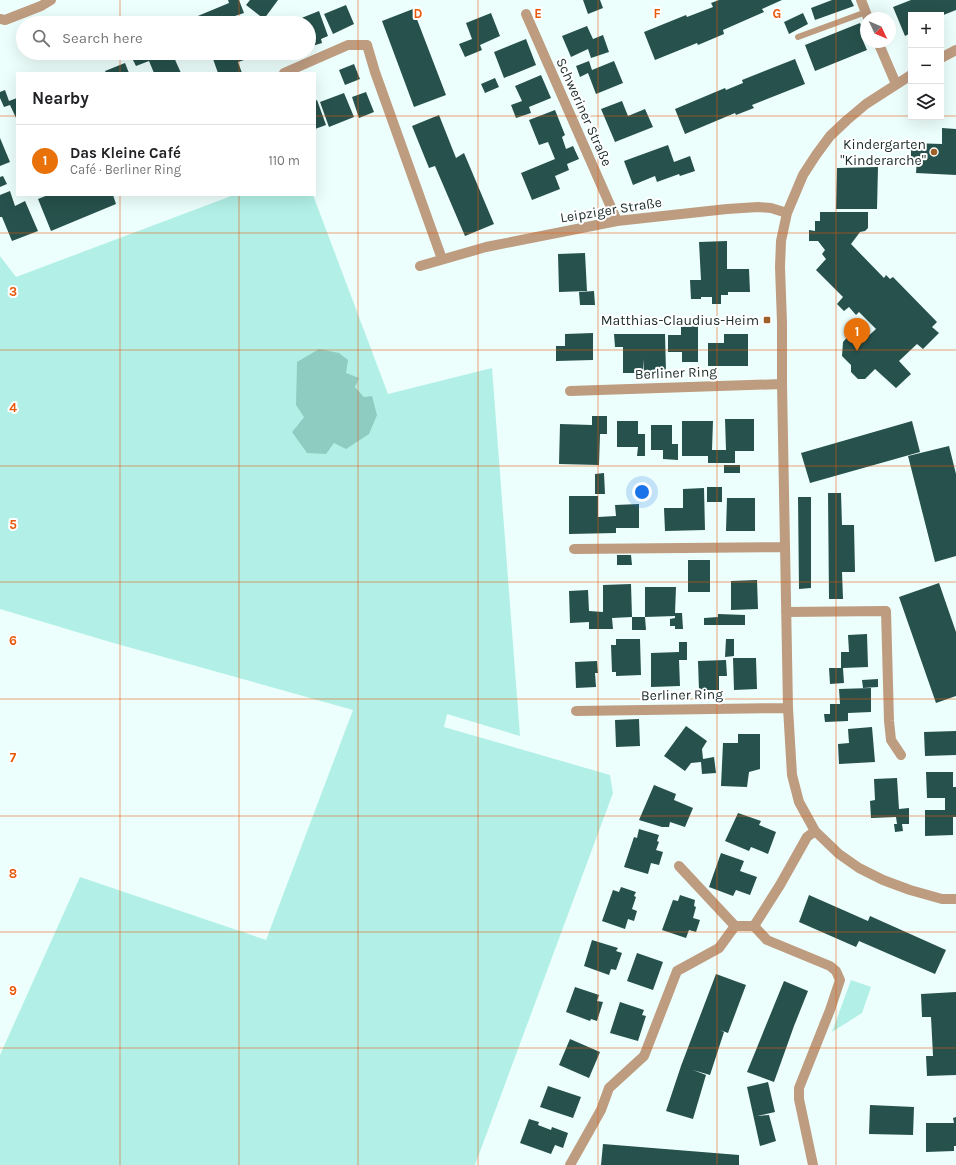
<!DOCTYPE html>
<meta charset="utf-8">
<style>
:root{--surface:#fff;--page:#f6f6f6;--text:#202124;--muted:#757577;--line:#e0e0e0;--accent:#b45309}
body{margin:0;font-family:Karla,sans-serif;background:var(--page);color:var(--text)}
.controls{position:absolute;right:12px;top:12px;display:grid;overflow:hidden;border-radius:0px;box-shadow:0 4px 16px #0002}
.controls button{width:36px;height:36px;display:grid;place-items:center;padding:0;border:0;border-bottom:1px solid var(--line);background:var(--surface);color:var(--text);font:20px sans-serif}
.compass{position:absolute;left:860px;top:12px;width:36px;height:36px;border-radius:50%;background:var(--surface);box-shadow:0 4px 16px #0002;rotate:134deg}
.you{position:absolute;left:642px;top:492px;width:14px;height:14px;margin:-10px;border:3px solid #fff;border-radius:50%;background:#1a73e8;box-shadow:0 0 0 6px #1a73e833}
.badge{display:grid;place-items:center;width:26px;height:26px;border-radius:50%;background:var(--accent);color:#fff;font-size:13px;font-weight:700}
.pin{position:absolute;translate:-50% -33px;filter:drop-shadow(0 1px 2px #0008)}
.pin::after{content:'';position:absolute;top:21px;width:14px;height:12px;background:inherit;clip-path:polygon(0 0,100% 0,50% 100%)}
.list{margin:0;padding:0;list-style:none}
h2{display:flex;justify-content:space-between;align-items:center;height:52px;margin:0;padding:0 16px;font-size:17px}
h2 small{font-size:13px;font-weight:400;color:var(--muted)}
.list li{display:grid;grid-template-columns:26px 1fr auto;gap:12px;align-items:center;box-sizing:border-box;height:72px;padding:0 16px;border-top:1px solid var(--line)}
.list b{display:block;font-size:15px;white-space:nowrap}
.list p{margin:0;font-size:13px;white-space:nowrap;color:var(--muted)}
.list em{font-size:13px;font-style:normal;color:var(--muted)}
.icon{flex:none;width:22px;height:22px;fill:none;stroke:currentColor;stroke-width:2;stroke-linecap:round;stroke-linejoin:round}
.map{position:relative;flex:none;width:956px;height:1165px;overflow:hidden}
.search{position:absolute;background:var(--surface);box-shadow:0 4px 16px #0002;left:16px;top:16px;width:300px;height:44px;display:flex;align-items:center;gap:10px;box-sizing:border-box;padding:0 14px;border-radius:22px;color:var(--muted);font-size:15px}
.panel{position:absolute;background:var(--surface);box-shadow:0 4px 16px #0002;left:16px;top:72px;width:300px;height:124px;border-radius:0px}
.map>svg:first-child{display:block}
.green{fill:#b2f0e7;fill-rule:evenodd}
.water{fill:#8eccc2}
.building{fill:#27514c}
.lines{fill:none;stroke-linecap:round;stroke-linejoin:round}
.lane{stroke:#be9c80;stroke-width:6}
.street{stroke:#be9c80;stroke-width:10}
.grid{fill:none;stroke:#e8590c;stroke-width:1;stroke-opacity:0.55}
.poi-dot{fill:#9e6026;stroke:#fff;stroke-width:1.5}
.labels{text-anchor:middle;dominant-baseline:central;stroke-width:4;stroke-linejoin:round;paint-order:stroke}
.street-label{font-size:14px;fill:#1a2c29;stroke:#fff}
.poi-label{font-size:14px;fill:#1a2c29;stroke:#fff;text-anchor:end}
.grid-label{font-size:13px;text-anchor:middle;font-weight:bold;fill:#e8590c;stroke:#fff;stroke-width:4;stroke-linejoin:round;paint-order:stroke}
</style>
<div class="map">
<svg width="956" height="1165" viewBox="0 0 956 1165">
<rect width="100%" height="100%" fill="#edfffc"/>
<path class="green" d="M 234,195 L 313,195 L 388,394 L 492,368 L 520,736 L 447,714 L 444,727 L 610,775 L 613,793 L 475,1165 L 0,1165 L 0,1055 L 80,877 L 266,940 L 353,710 L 110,642 L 0,609 L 0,256 L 16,277 ZM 319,349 L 346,373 L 355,387 L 364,397 L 292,432 L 304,417 Z
M 851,980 L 871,987 L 862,1013 L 832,1032 Z"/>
<path class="water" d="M 319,349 L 339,353 L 348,360 L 346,373 L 359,378 L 355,387 L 364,397 L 372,396 L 377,415 L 369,434 L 346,449 L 334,443 L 326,454 L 307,453 L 292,432 L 304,417 L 296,405 L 297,362 Z"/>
<path class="building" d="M 228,0 L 239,0 L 244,13 L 235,16 L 237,23 L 195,23 L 193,18 L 229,3 Z
M 250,0 L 278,0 L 264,19 L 246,5 Z
M 583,0 L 600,0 L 603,8 L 588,14 Z
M 719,0 L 782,0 L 762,9 L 764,12 L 723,30 L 724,34 L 698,45 L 697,43 L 655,60 L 644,32 L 686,15 L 687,17 L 713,7 L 711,3 Z
M 832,0 L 851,0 L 854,6 L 815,20 L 811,8 Z
M 911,0 L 956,0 L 956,10 L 941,16 L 941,15 L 911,15 L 911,33 L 905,36 L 893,7 Z
M 346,5 L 354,24 L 333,34 L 324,14 Z
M 413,9 L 446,95 L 414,107 L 382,21 Z
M 319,11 L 328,36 L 321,39 L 322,43 L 309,47 L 309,23 L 300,23 L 299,19 Z
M 491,13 L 500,36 L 480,45 L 482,50 L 465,57 L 459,44 L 472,39 L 466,23 Z
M 803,13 L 808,24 L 789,34 L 784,22 Z
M 860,23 L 865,35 L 861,36 L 867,50 L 815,71 L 805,45 Z
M 587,26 L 593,39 L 603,35 L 609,52 L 591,58 L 588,49 L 571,57 L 562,36 Z
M 526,39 L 536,65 L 504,78 L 494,52 Z
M 121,53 L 146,53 L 146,54 L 149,53 L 172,53 L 181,73 L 154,73 L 149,61 L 136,66 L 130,54 L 122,57 Z
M 226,53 L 242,53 L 244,60 L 238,62 L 242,73 L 218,73 L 213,59 L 227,54 Z
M 795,59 L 805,84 L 752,105 L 754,108 L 736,115 L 735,113 L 685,134 L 675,109 L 725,88 L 726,90 L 743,83 L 742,80 Z
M 589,61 L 592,70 L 614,61 L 623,83 L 596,94 L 588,73 L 580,77 L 576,66 Z
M 125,63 L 129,73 L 106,73 L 105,71 Z
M 354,64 L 360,79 L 345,85 L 339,70 Z
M 541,75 L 551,98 L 529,107 L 531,113 L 516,118 L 511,105 L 522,101 L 515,86 Z
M 495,78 L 499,87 L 485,93 L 481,84 Z
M 5,90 L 9,101 L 17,98 L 17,120 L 10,105 L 4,107 L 0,98 L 0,92 Z
M 366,92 L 374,112 L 359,118 L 352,97 Z
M 344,93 L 354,117 L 329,127 L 320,102 Z
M 317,100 L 326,125 L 315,129 L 315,101 Z
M 622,101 L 628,116 L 645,109 L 653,127 L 615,142 L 601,109 Z
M 555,110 L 565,135 L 562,137 L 566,149 L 573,146 L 579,159 L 567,164 L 569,170 L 555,176 L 560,189 L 532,200 L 521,173 L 555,159 L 548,142 L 539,145 L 529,120 Z
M 439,115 L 456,158 L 464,153 L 494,224 L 465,236 L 435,166 L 429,168 L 412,126 Z
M 942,128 L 956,129 L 956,175 L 916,173 L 917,160 L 911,160 L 911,143 L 942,144 Z
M 0,138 L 10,162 L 0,166 Z
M 668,145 L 674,162 L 690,156 L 695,171 L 680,176 L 679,174 L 657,182 L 655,176 L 633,185 L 624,161 Z
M 878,167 L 877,209 L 836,209 L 837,168 Z
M 3,176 L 7,184 L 0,187 L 0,177 Z
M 10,191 L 15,206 L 25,201 L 38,231 L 12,241 L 2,217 L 0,217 L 0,195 Z
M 48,195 L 113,195 L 116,204 L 51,231 L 38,199 Z
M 820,212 L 868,212 L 868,228 L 865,231 L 860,232 L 851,244 L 884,278 L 886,275 L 890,279 L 893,277 L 937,322 L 932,327 L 939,333 L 923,349 L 917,344 L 899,361 L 911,374 L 896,388 L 875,369 L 865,379 L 858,379 L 851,372 L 851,365 L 842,356 L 843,342 L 854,330 L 864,340 L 876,329 L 859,312 L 856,315 L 849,307 L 844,311 L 837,304 L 843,297 L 816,270 L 826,259 L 822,254 L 825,250 L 818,241 L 809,241 L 809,230 L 815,231 L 815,221 L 820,221 Z
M 727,241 L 727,269 L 749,269 L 750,292 L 728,292 L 728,295 L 721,295 L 721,304 L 712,304 L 712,297 L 701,297 L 701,299 L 691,299 L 690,280 L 701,280 L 699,242 Z
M 585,253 L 587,291 L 559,292 L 558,254 Z
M 594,291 L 595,305 L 580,305 L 579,292 Z
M 698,326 L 698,362 L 682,362 L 682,352 L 668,352 L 668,335 L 681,335 L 681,327 Z
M 593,333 L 593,360 L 556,361 L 556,346 L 565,346 L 565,334 Z
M 614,334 L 665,334 L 666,372 L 644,373 L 643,359 L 643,373 L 623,373 L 623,347 L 615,347 Z
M 724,334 L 748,334 L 748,366 L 708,366 L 708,343 L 724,343 Z
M 592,416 L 607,416 L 607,434 L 600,434 L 599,465 L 559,464 L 560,424 L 592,425 Z
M 725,419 L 754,419 L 754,451 L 735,451 L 735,463 L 708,463 L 708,456 L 682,456 L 682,421 L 713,421 L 712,450 L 726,450 Z
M 617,421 L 638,421 L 638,434 L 645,434 L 645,456 L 637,456 L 638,447 L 617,447 Z
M 912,421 L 920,452 L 810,483 L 801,453 Z
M 651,425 L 672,425 L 672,444 L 678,444 L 678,460 L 663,459 L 663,450 L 651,450 Z
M 949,446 L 956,474 L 956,556 L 935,562 L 908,456 Z
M 724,465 L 740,465 L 740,473 L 724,473 Z
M 604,473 L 605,494 L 595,494 L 595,474 Z
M 707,487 L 722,487 L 722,502 L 707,502 Z
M 704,488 L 705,530 L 665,531 L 664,508 L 683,508 L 683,489 Z
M 828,493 L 841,493 L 842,525 L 854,525 L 855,572 L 842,572 L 843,599 L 829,599 Z
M 569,496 L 598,496 L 598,517 L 616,516 L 615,505 L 639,504 L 639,528 L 616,528 L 616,533 L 569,534 Z
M 798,497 L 811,497 L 811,588 L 799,589 Z
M 727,498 L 755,498 L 755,531 L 726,531 Z
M 617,555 L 631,555 L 632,565 L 617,565 Z
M 688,560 L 710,560 L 710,592 L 688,592 Z
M 757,580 L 758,609 L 731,610 L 731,581 Z
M 939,583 L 956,632 L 956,696 L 936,703 L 899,597 Z
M 631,584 L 632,617 L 612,618 L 613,629 L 589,629 L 589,622 L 570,623 L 569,591 L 588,590 L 589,611 L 603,612 L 603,585 Z
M 645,587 L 676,587 L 675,613 L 682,613 L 683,629 L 675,629 L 675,626 L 670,626 L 670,619 L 675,618 L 675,616 L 645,617 Z
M 718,614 L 745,615 L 745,625 L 704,625 L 704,618 L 718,617 Z
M 632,617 L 645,617 L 646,630 L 632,630 Z
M 867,634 L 868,667 L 843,668 L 844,683 L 830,684 L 829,668 L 841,668 L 841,652 L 849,652 L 848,635 Z
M 616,639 L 640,639 L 641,675 L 616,676 L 616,672 L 612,672 L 611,645 L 616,645 Z
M 726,639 L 734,639 L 734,656 L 725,657 Z
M 679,642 L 687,642 L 687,660 L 679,660 L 680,686 L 651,687 L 651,653 L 679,652 Z
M 733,658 L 756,658 L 757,689 L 734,690 Z
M 726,660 L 727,676 L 719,676 L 719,690 L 699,690 L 698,661 Z
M 597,661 L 598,673 L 595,673 L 596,687 L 576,688 L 575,662 Z
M 878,679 L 878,687 L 863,688 L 862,680 Z
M 871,688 L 871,712 L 848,713 L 848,721 L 825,722 L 824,714 L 830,714 L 830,704 L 840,704 L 839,689 Z
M 639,719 L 640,746 L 616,747 L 615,720 Z
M 686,726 L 707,741 L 702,749 L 703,759 L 714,757 L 716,773 L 702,774 L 701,762 L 691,763 L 685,771 L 664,756 Z
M 872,727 L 875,762 L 839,764 L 838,744 L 849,743 L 848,729 Z
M 956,731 L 956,755 L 925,756 L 924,732 Z
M 738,734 L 760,734 L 760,769 L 749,772 L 747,787 L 721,786 L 723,743 L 738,743 Z
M 926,772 L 953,772 L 953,787 L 956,787 L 956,817 L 953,817 L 953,835 L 925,836 L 925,810 L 945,810 L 945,798 L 927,798 Z
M 897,778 L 899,809 L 909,808 L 909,824 L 902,824 L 903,831 L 895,832 L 894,824 L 897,824 L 896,817 L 871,818 L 870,801 L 875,800 L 874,779 Z
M 654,785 L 676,794 L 674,800 L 693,808 L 685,827 L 670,822 L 669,827 L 662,827 L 639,820 Z
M 738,813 L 761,821 L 759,825 L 776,832 L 768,854 L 751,847 L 749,851 L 725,841 Z
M 639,829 L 659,835 L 657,841 L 659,842 L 656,850 L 663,852 L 659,865 L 651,863 L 648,874 L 624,867 L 634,837 L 637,838 Z
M 721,853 L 744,861 L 740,871 L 757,877 L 750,895 L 736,890 L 733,896 L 709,887 Z
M 621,887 L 636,892 L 634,896 L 636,897 L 632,909 L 637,911 L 634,921 L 628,919 L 625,929 L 602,921 L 613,890 L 619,892 Z
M 680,895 L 695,900 L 694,906 L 696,907 L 693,918 L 700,920 L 696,932 L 689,930 L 686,938 L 662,930 L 673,900 L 678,901 Z
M 809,895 L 868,921 L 870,916 L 946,950 L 935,974 L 859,941 L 856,947 L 799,922 Z
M 592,940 L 618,948 L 616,951 L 622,953 L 616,970 L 611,969 L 609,975 L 584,966 Z
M 637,953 L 663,962 L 653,990 L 627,981 Z
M 716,974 L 746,985 L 728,1033 L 720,1030 L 724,1032 L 710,1075 L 693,1070 L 706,1075 L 693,1119 L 666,1111 L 681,1066 Z
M 784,981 L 808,991 L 794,1026 L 774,1082 L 747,1072 Z
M 575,987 L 599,995 L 597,1001 L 603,1002 L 597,1021 L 591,1019 L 590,1021 L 566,1012 Z
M 956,992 L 956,1075 L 927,1076 L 926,1056 L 933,1056 L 931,1017 L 922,1017 L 921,994 Z
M 620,1002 L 644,1010 L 642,1015 L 646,1016 L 638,1041 L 610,1033 Z
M 570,1039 L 600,1052 L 589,1078 L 559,1065 Z
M 768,1082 L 775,1112 L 757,1116 L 769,1115 L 776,1141 L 760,1146 L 747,1087 Z
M 548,1086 L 581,1097 L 573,1118 L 540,1107 Z
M 870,1105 L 914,1107 L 913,1135 L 869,1134 Z
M 956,1117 L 956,1146 L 954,1146 L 954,1151 L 926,1152 L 926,1123 L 954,1123 L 953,1118 Z
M 529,1119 L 539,1122 L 538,1125 L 551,1130 L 552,1127 L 568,1133 L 563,1148 L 555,1145 L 551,1154 L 520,1143 Z
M 603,1144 L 739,1155 L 739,1165 L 601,1165 Z"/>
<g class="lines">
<path class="lane" d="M 798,37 L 866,12"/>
<path class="street" d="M 861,0 L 868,18
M 526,14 L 617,221
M 0,19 L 5,20 L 41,6 L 51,0
M 878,42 L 896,84
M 941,58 L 956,50
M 284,73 L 348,45 L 367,45 L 375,72 L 442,259
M 911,75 L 866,104 L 847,120 L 830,136 L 816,155 L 803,175 L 787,213 L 781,241 L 780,267 L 782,323 L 782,384 L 788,708 L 792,775 L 799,802 L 815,831 L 839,854 L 859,868 L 883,880 L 910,890 L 942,899 L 956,899
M 420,266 L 486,247 L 617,221 L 727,209 L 758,207 L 771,208 L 787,213
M 570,391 L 782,384
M 574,549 L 785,547
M 786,612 L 886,611 L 889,721 L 891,740 L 901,755
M 576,711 L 788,708
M 679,866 L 735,926
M 754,926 L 767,940 L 830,966 L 836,971 L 840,980 L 830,1010 L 799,1088 L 799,1099 L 813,1165
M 570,1165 L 601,1110 L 609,1088 L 644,1056 L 677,971 L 719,948 L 735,926 L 754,926 L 780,885 L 807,837 L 815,831"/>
</g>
<path class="grid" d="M 120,0 L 120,23M 239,0 L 239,23M 358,0 L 358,1165M 478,0 L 478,1165M 598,0 L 598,1165M 717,0 L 717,1165M 836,0 L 836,1165M 120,53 L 120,73M 239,53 L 239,73M 0,116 L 17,116M 315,116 L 911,116M 941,116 L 956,116M 120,195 L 120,1165M 239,195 L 239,1165M 0,233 L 956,233M 0,350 L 956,350M 0,466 L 956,466M 0,582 L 956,582M 0,699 L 956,699M 0,816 L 956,816M 0,932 L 956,932M 0,1048 L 956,1048"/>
<g class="poi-dot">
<circle cx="934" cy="152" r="4"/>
<rect x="763" y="316" width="8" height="8" rx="2"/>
</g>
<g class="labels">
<g class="street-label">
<text transform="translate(584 112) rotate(66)">Schweriner Straße</text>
<text transform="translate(611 210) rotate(-9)">Leipziger Straße</text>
<text transform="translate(676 373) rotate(-2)">Berliner Ring</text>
<text transform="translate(682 695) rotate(-1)">Berliner Ring</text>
</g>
<g class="poi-label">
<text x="926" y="144">Kindergarten<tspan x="926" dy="16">"Kinderarche"</tspan></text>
<text x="759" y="320">Matthias-Claudius-Heim</text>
</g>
</g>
<g class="grid-label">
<text x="418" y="18">D</text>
<text x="538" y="18">E</text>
<text x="657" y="18">F</text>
<text x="777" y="18">G</text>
<text x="13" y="296">3</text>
<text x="13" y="412">4</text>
<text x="13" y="529">5</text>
<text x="13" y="645">6</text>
<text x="13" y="762">7</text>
<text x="13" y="878">8</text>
<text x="13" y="995">9</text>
</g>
</svg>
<div class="controls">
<button>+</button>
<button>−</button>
<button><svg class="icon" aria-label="layers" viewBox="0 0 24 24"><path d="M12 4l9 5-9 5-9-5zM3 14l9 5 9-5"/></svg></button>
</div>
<svg class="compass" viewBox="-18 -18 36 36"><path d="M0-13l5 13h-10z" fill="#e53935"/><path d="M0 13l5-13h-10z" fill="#757577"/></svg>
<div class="you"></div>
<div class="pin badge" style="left:857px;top:351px;background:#e8710a">1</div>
<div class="search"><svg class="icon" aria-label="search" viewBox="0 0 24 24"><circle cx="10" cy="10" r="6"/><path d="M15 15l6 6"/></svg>Search here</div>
<section class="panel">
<h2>Nearby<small></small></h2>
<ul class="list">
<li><span class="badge" style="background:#e8710a">1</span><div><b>Das Kleine Café</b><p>Café · Berliner Ring</p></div><em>110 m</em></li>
</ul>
</section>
</div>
